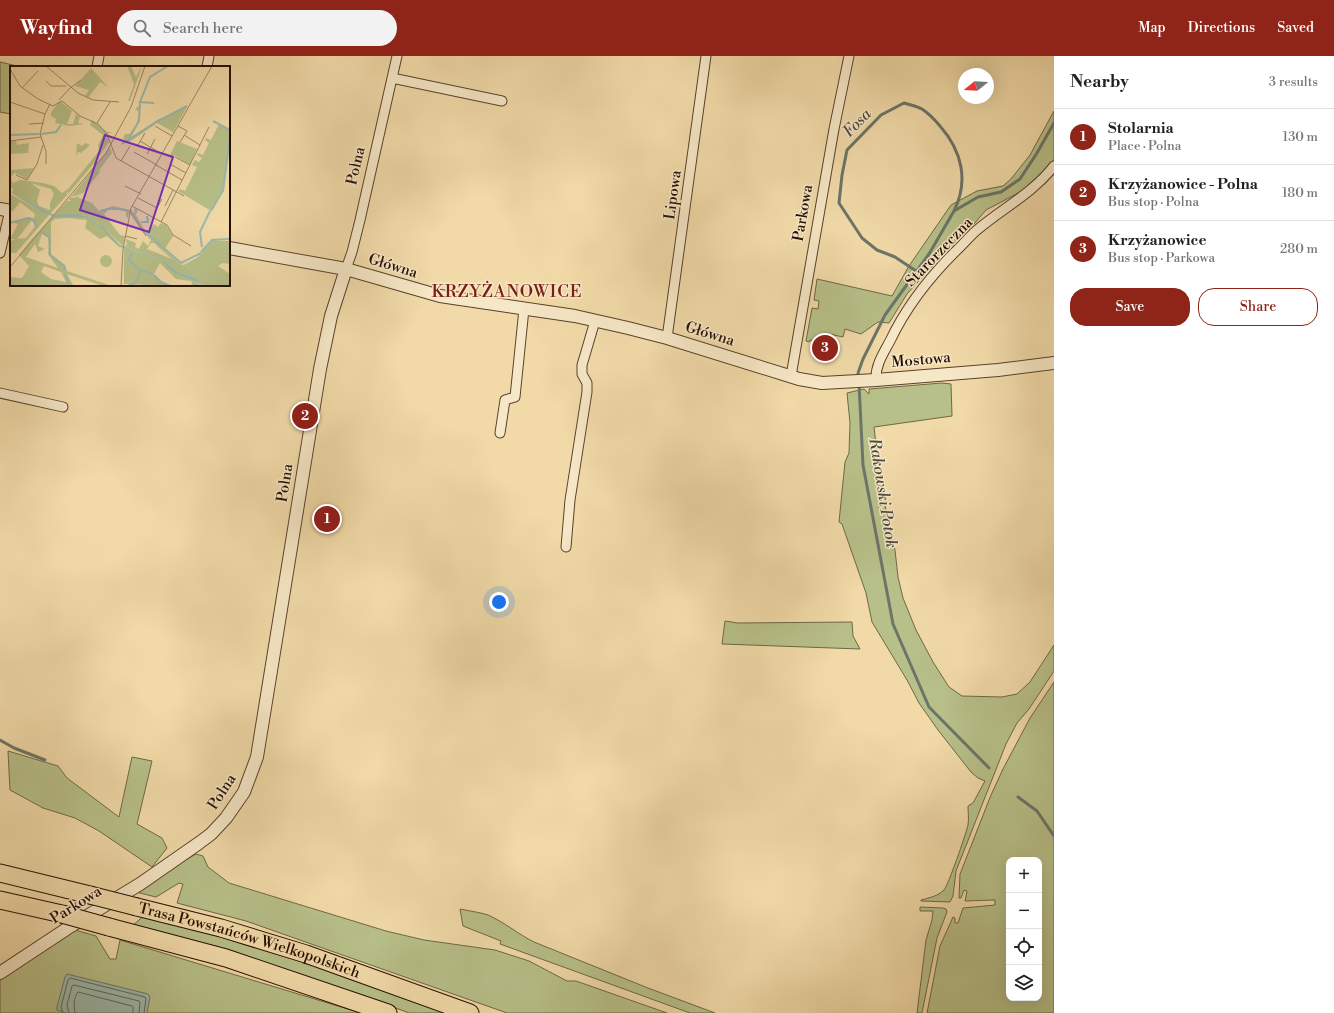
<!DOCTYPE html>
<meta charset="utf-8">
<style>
:root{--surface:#fff;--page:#f2f2f2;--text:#222;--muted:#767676;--line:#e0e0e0;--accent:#8f2418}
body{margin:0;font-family:"Libre Bodoni",serif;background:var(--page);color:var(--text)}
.controls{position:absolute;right:12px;bottom:12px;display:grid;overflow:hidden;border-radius:8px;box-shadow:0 4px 16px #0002}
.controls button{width:36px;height:36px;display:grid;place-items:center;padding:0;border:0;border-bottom:1px solid var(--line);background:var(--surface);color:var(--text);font:20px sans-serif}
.compass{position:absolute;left:958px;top:12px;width:36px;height:36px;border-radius:50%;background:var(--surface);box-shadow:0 4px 16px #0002;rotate:252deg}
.you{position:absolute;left:499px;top:546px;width:14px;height:14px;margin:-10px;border:3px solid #fff;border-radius:50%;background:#1a73e8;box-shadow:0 0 0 6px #1a73e833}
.badge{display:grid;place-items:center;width:26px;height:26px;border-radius:50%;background:var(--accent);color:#fff;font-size:13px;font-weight:700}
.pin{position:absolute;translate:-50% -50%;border:2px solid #fff;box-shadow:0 1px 4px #0006}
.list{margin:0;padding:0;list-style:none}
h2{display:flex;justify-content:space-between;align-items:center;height:52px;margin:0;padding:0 16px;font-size:17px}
h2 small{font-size:13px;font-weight:400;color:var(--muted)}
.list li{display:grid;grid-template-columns:26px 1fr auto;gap:12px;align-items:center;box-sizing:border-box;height:56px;padding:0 16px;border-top:1px solid var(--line)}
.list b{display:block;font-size:15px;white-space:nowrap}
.list p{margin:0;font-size:13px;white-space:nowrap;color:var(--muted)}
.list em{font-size:13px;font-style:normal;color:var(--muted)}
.actions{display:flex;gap:8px;padding:12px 16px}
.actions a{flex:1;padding:9px 0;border:1px solid var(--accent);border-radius:16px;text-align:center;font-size:14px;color:var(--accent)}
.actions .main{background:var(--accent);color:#fff}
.icon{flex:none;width:22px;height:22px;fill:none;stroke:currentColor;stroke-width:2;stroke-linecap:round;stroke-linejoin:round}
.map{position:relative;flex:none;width:1054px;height:957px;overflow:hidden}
header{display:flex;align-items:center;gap:24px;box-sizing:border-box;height:56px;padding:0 20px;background:var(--accent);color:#fff}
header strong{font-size:19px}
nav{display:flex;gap:22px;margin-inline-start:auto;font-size:14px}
.search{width:280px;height:36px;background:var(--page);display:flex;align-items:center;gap:10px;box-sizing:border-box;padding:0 14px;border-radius:22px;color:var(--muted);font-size:15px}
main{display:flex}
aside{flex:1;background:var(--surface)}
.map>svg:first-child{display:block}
.green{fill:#b8c089;stroke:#6f6746;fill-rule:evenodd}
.water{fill:#9bbaad;stroke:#6c7569}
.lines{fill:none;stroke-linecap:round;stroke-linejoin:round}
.shore{stroke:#606458;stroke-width:1}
.stream{stroke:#6c7569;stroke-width:3}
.minor-casing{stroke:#59412d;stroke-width:11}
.tertiary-casing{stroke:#59412d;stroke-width:14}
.motorway-casing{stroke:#260e04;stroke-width:19}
.minor{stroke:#f6e7c6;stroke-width:9}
.tertiary{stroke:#f6e7c6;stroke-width:12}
.motorway{stroke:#f1daa8;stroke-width:17}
.motorway-bridge-casing{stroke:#260e04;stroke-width:19;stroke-linecap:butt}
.motorway-bridge{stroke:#f1daa8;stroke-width:17}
.labels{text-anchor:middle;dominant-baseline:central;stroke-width:3;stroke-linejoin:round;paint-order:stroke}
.street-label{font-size:15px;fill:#260e04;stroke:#f6e7c6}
.water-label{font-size:16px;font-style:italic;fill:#4f4a3f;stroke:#f6e7c6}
.quarter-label{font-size:17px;letter-spacing:1px;fill:#7a1f14;stroke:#f6e7c6}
.inset-river{fill:none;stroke:#9bbaad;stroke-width:2}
.inset-road{fill:none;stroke:#a08866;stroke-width:1}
.view{fill:#7b2cbf;fill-opacity:0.15;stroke:#7b2cbf;stroke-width:2}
.inset-edge{fill:none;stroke:#260e04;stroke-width:2}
</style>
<header>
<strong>Wayfind</strong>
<div class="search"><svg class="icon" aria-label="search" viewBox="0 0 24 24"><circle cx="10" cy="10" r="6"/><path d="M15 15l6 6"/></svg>Search here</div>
<nav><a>Map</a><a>Directions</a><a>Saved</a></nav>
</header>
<main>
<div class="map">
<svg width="1054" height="957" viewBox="0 0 1054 957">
<rect width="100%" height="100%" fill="#f1daa8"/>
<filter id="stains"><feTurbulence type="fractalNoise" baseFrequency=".005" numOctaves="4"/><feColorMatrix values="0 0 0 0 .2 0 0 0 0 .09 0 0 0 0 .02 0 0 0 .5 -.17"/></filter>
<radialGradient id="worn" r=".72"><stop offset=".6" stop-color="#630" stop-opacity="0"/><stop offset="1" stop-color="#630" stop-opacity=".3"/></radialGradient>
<path class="green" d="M 0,6 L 21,11 L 11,11 L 11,58 L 0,56 Z
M 1054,55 L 1054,103 L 1050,109 L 1022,135 L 986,154 L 974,168 L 963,176 L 907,238 L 889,267 L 878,266 L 861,278 L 845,273 L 843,281 L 829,278 L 826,291 L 817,289 L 818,286 L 810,284 L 809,286 L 806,285 L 812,252 L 818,253 L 819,245 L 814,244 L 817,223 L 892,240 L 909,210 L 951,149 L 977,135 L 1003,130 L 1011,123 L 1030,99 Z
M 942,327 L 951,328 L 952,360 L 874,371 L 881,432 L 895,494 L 898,521 L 903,542 L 916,574 L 933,606 L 949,631 L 962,640 L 1002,641 L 1017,638 L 1030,626 L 1054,589 L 1054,615 L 1029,653 L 1017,667 L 1006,688 L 956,815 L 953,840 L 950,846 L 921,845 L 921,844 C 929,842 938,840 944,834 C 948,830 966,778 968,769 C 969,763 968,756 968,750 L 973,747 L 985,725 L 978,722 L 971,716 L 938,674 L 919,647 L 907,624 L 872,566 L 866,537 L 842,468 L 839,466 L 845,406 L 849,397 L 850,367 L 847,337 L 864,333 L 869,338 L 869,333 Z
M 725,565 L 738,567 L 852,566 L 853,580 L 860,593 L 722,588 Z
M 1054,626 L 1054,957 L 927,957 L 940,890 L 953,861 L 955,862 L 955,867 L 958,867 L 963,852 L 995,849 L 995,844 L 965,845 L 967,835 L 964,834 L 961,842 L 959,842 L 960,818 L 991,739 L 1003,713 L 1030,662 ZM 1009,804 L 1039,804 L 1039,942 L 1009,942 Z
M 8,695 L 58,710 L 67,722 L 119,761 L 132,701 L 152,705 L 137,768 L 162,782 L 167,792 L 152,811 L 99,775 L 75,762 L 43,752 L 10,734 Z
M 196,798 L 203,800 L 208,811 L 229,827 L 386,875 L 424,884 L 495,894 L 529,905 L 567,925 L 576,925 L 667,957 L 507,957 L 246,865 L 177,847 L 183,828 L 179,827 L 156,841 L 136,836 L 165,816 Z
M 920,851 L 943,852 L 946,853 L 947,856 L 937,882 L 922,957 L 917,957 L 926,884 L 932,864 L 933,855 L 920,855 Z
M 460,853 C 469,855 479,856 488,859 C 504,866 518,878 534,886 L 648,932 L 715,957 L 690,957 L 500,888 L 501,885 L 463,870 Z
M 146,858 L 370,927 L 452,957 L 409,957 L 367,941 L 132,870 Z
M 75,874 L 96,880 L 110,903 L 116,903 L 120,884 L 361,957 L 0,957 L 0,924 Z"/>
<path class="water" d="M 67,918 L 148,938 L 150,941 L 147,957 L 66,957 L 57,954 L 57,951 L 65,921 Z"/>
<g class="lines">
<path class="shore" d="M 63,957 L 61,951 L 68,924 L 70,922 L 145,941 L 146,943 L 144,957
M 69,957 L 67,949 L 72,930 L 74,929 L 139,945 L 140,947 L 139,957
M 75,957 C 74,950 73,942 78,936 L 132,950 L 133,951 L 133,957"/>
<path class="stream" d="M 916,215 L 895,201 L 877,194 L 862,182 L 839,147 L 842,119 L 847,94 L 881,59 L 904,47 C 910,49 916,50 922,53 C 928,57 935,64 940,70 C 962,95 969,125 954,155
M 859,323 L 858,317 L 863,303 L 885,259 L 929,198 L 954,155 L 978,141 L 1001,136 L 1020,123 L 1037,97 L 1054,67
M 859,328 L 863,409 L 893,568 L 929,651 L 989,712
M 0,684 L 14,692 L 45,704
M 1018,741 L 1037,755 L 1054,780"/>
<g class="minor-casing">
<path id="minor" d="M 97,11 L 99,0
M 207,11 L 209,0
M 392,22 L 502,45
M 0,197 L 10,154
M 346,213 L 352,196 L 360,164 L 397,0
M 667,282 L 706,0
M 791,320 L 834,73 L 849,0
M 876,324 C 875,310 883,298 890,285 C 907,249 931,219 960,191 C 966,185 971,179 977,174 C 1003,152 1033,137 1054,110
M 0,337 L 63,351
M 500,377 L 505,344 L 515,341 L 524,253
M 566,491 L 570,444 L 587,336 L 587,327 L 582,318 L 582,309 L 595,265"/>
</g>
<g class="tertiary-casing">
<path id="tertiary" d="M 0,153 L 11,155
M 229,192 L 346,213 L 440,240 L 575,260 L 628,272 L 667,282 L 799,323 L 822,327 L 876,324 L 998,314 L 1054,307
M 0,917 L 71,870 L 140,828 L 199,787 L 211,778 L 226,762 L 244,736 L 257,701 L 320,313 L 331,260 L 346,213"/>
</g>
<g class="motorway-casing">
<g id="motorway">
<path d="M 0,817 L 90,839"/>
<path d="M 0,844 L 62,858"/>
<path id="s1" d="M 137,851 L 221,872 L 306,898 L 470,957"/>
<path d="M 109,871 L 226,902 L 388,957"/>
</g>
</g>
<use href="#minor" class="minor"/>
<use href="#tertiary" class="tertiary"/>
<use href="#motorway" class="motorway"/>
<g class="motorway-bridge-casing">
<path id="motorway-bridge" d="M 90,839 L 137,851
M 62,858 L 109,871"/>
</g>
<use href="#motorway-bridge" class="motorway-bridge"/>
</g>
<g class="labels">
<g class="street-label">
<text transform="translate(356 110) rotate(-77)">Polna</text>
<text transform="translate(673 139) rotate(-82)">Lipowa</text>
<text transform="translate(803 157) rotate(-80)">Parkowa</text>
<text transform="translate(939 196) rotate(-46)">Starorzeczna</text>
<text transform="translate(393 210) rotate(17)">Główna</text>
<text transform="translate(710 278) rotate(17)">Główna</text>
<text transform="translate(921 304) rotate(-5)">Mostowa</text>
<text transform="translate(285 427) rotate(-81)">Polna</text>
<text transform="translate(222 736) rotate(-57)">Polna</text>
<text transform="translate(76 849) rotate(-32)">Parkowa</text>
<text stroke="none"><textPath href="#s1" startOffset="117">Trasa Powstańców Wielkopolskich</textPath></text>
</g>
<g class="water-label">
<text transform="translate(857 67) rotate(-46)">Fosa</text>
<text transform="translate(883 437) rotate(81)">Rakowski Potok</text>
</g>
<g class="quarter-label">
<text x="507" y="236">KRZYŻANOWICE</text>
</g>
</g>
<g transform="translate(10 10)">
<rect width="220" height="220" fill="#f1daa8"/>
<path d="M 117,0 L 121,0 L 126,11 L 132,0 L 120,35 L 118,35 L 124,18 ZM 81,2 L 98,21 L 90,16 L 78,32 L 75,30 L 79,24 L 65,20 ZM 50,35 L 62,45 L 57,58 L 63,58 L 66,48 L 70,51 L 68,57 L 74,58 L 60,60 L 45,57 L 46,53 L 41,50 L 41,46 ZM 128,40 L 130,42 L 129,56 L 121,71 L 149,53 L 177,41 L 163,66 L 147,57 L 118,77 L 113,72 L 115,68 L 120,68 L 127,57 L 129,45 L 125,44 ZM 82,54 L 97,66 L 102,66 L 97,68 L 99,76 L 86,95 L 58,128 L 57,125 L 57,129 L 40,148 L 2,127 L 3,122 L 0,123 L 0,126 L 0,104 L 24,102 L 17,113 L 5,107 L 0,111 L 3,117 L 10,114 L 33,117 L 44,120 L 52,127 L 58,123 L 89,85 L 88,79 L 93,69 L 80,59 ZM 21,117 L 41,123 L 44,128 L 40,137 L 40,144 L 29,140 L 27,135 L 30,124 ZM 209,58 L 220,64 L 220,74 L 214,125 L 201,145 L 168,125 L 170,123 L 175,125 L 187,101 L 182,99 L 185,94 L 189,96 L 192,92 L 187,89 L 188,87 L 193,89 L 199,77 L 195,74 L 196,72 L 201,74 ZM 0,74 L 6,75 L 7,79 L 19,77 L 18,87 L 0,88 ZM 167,75 L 187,83 L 180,99 L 164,89 L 162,92 L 159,91 ZM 67,77 L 72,80 L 75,77 L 80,79 L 71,87 L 68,86 L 66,90 ZM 100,81 L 102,87 L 88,106 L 91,105 L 74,126 L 67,131 L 82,137 L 89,145 L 103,140 L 120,144 L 118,152 L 116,151 L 116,145 L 112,144 L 98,144 L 94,148 L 110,169 L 115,170 L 113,180 L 88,157 L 73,149 L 44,149 L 57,135 L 62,135 L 59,134 L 60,131 L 64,132 L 72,127 L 61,131 ZM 0,128 L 39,149 L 6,187 L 0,187 L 0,175 L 6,173 L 0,173 L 8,158 L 0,156 L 18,151 L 24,152 L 25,148 L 10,136 L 3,145 L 0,145 ZM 22,154 L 25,160 L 16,172 L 7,173 ZM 124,142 L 128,144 L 126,149 L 137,168 L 144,158 L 148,161 L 151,157 L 156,159 L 163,170 L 154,184 L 170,198 L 174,199 L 188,191 L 202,175 L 220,175 L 220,198 L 213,197 L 208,200 L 220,208 L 220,220 L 195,220 L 184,211 L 168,206 L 154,195 L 114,180 L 117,179 L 116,173 L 126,177 L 125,181 L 129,183 L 133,175 L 138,180 L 141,174 L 131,164 L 124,148 ZM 141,177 L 144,177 L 162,193 L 137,183 ZM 62,149 L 75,151 L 86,157 L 113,184 L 97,170 L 90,173 L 75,162 L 77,154 L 59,152 L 45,153 L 41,156 L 41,188 L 55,199 L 57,205 L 102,220 L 93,220 L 57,208 L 63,219 L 84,220 L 0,220 L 0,211 L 12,212 L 19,200 L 9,189 L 21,174 L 43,150 ZM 32,168 L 39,172 L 38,188 L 48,202 L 16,191 L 25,178 L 28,186 L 35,183 L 28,180 ZM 34,200 L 51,206 L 56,216 L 41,213 L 31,206 ZM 114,182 L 152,195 L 165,206 L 193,220 L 183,220 L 181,215 L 166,213 L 150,197 L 144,208 L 152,216 L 163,220 L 114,218 ZM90 195a6 6 0 1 1 12 0a6 6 0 1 1-12 0Z" fill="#b8c089" fill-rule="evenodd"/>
<path d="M 0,126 L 44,149 L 68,148 L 76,150 L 92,160 L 110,179 L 154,195 L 168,206 L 184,211 L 195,220 L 165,207 L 152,195 L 108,180 L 88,159 L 75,151 L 45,151 L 34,147 Z" fill="#9bbaad"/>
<path class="inset-river" d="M 144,37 L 130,36 L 140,11 L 158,0M 203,55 L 220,64M 31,68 L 46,66 L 51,59M 0,69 L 29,68M 119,72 L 129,55 L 130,37M 112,78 L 148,55 L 177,40M 90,145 L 102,142 L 121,145 L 130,159M 201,145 L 213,124 L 220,72M 131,156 L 138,156 L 137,150M 0,157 L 19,152 L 24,155 L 27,162M 134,165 L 171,197 L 191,187M 31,166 L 39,171 L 40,180M 40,181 L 40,189 L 54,200 L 55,204M 192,181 L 190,166 L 200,145M 191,186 L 202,174 L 220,173M 131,204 L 143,208M 55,207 L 59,220M 144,209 L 151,216 L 160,220M 118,220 L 125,217 L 131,205 L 119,194 L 122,187"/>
<path class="inset-road" d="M 36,0 L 68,27 L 83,34 L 109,36M 0,3 L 10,20 L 28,33 L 43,40 L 52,35 L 70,50 L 88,58 L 97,68 L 106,92 L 174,130M 36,15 L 41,20 L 56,20M 12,22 L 28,5M 60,22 L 71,14M 49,34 L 60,22M 0,36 L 35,48 L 40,38M 35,48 L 30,68 L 36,85 L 36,98M 87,57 L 100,36M 19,58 L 34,57M 145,60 L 162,70M 168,60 L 177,65 L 170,76M 174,69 L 190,79M 0,75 L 31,71M 130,75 L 152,88M 128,79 L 135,67M 124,86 L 147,99M 137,88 L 145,73M 165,91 L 180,99M 111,95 L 120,80M 160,98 L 176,107M 146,99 L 172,114M 6,109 L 17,114 L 27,98 L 33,79M 115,120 L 131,128M 128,132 L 147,142 L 152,133M 122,140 L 157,159 L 163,169 L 181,180M 155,140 L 163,124M 120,146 L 136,170M 151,156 L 199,61M 115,170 L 127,173M 0,201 L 96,87 L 121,41 L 135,0M 111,220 L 113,183 L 121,142 L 202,0"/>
<path class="view" d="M 95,69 L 163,91 L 139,166 L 70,144 Z"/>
<rect width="220" height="220" class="inset-edge"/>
</g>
<rect width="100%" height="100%" filter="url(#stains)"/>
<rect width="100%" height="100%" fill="url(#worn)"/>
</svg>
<div class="controls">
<button>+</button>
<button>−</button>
<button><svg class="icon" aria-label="locate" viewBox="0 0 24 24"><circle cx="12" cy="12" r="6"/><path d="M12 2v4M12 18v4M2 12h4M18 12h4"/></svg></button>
<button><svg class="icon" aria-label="layers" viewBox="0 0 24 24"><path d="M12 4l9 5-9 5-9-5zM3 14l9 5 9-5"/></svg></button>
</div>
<svg class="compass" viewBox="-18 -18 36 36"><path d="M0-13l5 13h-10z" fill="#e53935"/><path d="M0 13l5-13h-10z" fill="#767676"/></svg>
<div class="you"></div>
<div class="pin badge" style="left:327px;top:463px">1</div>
<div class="pin badge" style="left:305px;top:360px">2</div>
<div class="pin badge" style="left:825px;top:292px">3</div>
</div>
<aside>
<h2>Nearby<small>3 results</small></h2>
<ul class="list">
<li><span class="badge">1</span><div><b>Stolarnia</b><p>Place · Polna</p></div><em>130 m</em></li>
<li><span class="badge">2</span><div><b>Krzyżanowice - Polna</b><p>Bus stop · Polna</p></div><em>180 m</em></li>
<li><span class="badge">3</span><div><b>Krzyżanowice</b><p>Bus stop · Parkowa</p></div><em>280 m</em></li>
</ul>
<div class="actions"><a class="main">Save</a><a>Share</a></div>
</aside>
</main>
